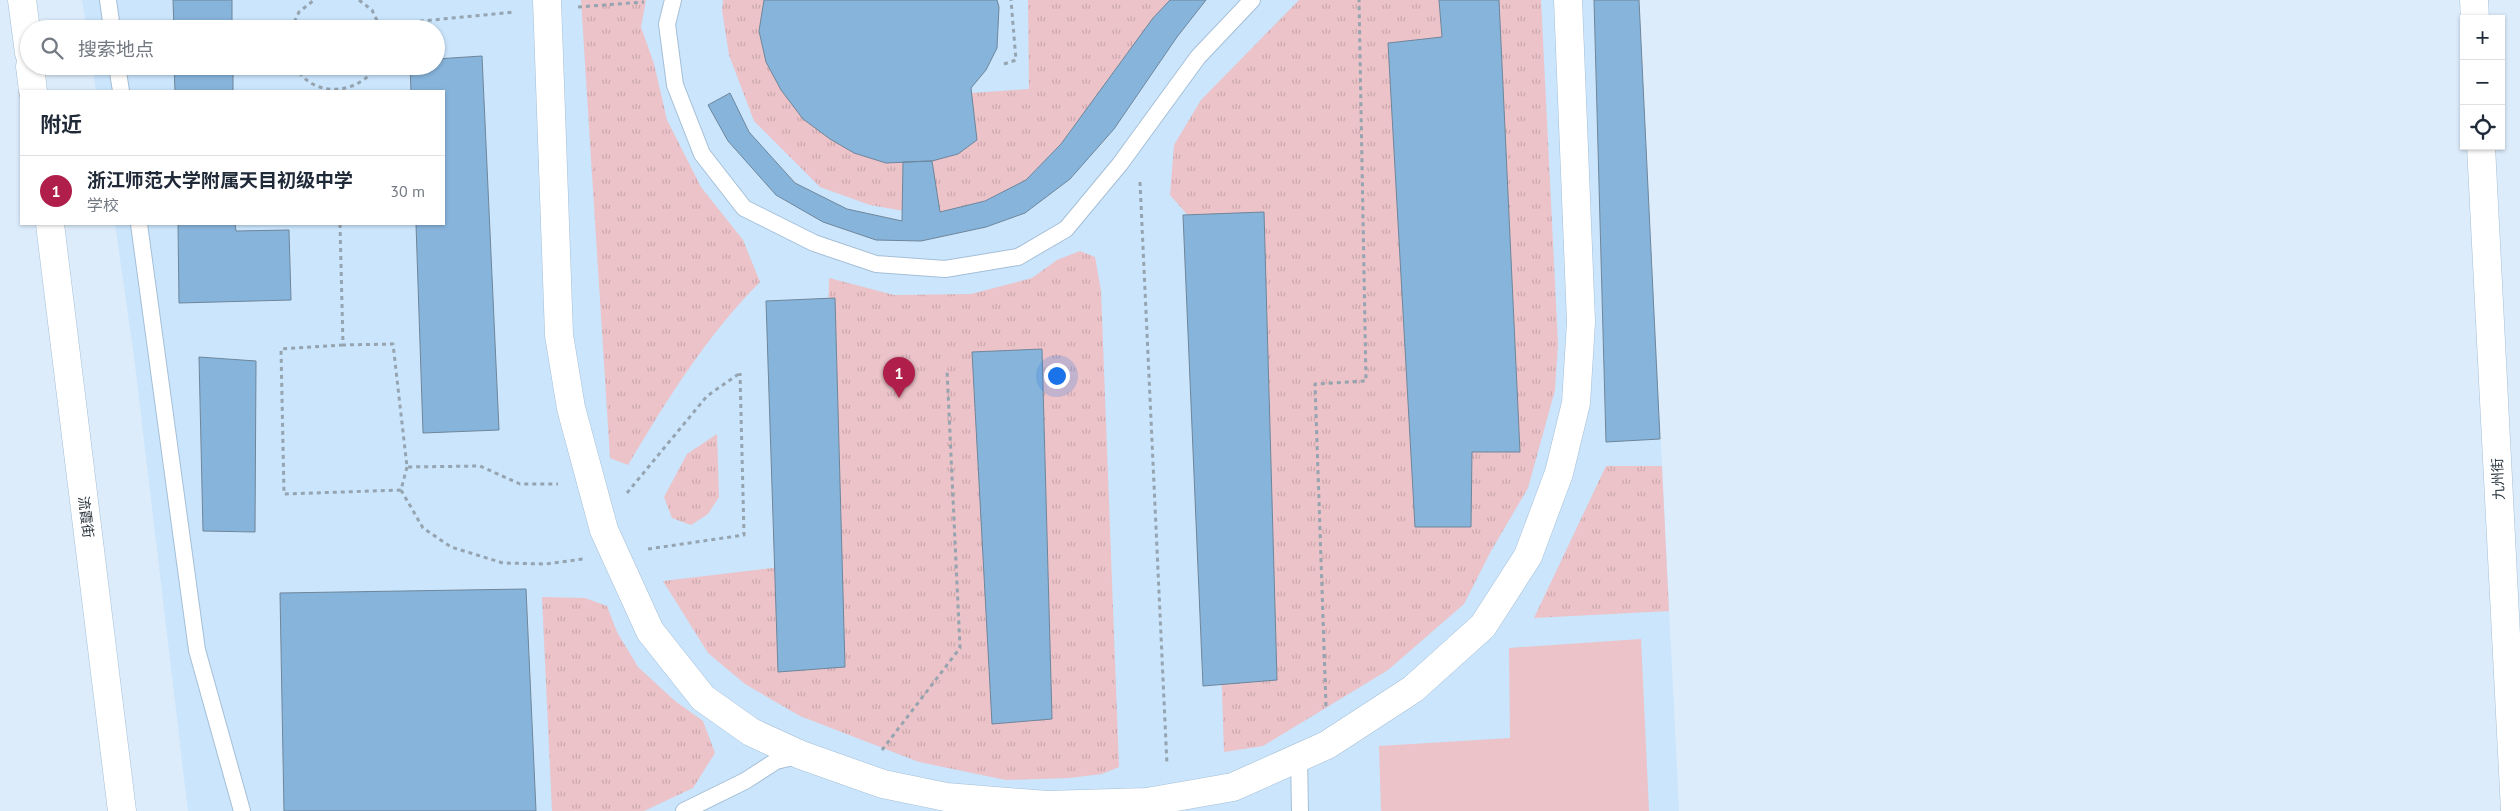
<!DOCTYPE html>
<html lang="zh">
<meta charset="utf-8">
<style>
:root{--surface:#fff;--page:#f6f6f7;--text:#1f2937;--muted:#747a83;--line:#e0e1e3;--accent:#b01e4b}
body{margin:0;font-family:"PT Sans","Noto Sans SC",sans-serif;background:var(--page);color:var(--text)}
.controls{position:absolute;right:15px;top:15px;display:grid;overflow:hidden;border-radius:0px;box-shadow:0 1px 4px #0004}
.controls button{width:45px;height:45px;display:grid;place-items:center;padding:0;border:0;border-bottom:1px solid var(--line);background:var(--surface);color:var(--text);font:25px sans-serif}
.you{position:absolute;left:1056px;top:375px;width:18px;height:18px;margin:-12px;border:4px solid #fff;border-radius:50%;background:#1a73e8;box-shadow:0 0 0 8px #1a73e833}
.badge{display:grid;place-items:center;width:32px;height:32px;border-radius:50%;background:var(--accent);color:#fff;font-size:16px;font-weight:700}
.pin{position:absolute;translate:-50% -41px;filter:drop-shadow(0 1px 2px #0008)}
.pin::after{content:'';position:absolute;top:26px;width:18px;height:15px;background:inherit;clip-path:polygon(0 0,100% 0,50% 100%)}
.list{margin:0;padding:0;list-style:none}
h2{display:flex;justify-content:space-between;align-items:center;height:65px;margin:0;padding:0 20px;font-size:21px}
h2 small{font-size:16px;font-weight:400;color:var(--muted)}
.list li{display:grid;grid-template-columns:32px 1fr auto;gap:15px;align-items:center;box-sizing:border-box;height:70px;padding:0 20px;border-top:1px solid var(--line)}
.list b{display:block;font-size:19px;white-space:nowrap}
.list p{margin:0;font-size:16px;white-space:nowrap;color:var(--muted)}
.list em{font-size:16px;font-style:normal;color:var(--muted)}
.icon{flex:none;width:28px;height:28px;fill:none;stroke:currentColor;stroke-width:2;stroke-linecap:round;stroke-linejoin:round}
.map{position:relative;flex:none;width:2520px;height:811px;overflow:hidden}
.search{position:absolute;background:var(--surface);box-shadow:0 1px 4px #0004;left:20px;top:20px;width:425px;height:55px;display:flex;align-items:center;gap:12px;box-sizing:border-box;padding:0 18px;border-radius:28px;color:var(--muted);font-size:19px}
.panel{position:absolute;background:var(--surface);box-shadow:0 1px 4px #0004;left:20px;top:90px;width:425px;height:135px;border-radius:0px}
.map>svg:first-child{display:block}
.built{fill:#cae5fc}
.grass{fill:url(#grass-tufts)}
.garden{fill:#ecc3c8}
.building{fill:#87b4db;stroke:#6e869b}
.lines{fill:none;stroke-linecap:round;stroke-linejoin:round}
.lane-casing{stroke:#a5bfd6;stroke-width:18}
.street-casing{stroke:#a5bfd6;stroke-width:29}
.secondary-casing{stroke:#a5bfd6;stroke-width:29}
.path{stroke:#96a4b0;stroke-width:3;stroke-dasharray:4 4;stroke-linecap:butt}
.lane{stroke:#fff;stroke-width:16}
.street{stroke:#fff;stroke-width:28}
.secondary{stroke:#fff;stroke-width:28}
.labels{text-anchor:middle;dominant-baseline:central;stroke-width:4.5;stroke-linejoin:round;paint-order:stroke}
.street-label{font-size:14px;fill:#2b363f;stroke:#fff}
</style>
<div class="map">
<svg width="2520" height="811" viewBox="0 0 2520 811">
<defs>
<pattern id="grass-tufts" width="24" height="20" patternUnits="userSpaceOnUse" patternTransform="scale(1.25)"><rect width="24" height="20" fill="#ecc3c8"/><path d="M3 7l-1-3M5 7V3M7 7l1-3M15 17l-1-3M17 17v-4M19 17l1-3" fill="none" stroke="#cba8ad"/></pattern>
</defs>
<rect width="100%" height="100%" fill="#dcecfb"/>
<path class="built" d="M 82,0 L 1639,0 L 1679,811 L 188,811 L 134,356 L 115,224 L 444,224 L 444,91 L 96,91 L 92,66 L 436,66 L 436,29 L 87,29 Z"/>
<path class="grass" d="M 581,0 L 646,0 L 641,27 L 654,64 L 667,120 L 701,187 L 743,240 L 760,282 C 707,335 666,401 628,465 L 610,458 Z
M 723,0 L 876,0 L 929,96 L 1029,89 L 1028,0 L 1170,0 L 1061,144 L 1026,180 L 985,201 L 927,215 L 870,205 L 820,187 L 754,121 L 729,55 L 722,10 Z
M 1299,0 L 1541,0 L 1558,344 L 1555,390 L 1528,488 L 1491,551 L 1464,604 L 1388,670 L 1263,746 L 1224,752 L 1207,237 L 1170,195 L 1174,145 L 1201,100 Z
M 1080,251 L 1095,257 L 1101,291 L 1119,767 L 1102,774 L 1069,778 L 1006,780 L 919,762 L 800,716 L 745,684 L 708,653 L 663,581 L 824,562 L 829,278 L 894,295 L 971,294 L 1032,278 L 1057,260 Z
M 717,434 L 719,497 L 708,514 L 691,525 L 672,518 L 664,497 L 687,454 Z
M 1606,466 L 1662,466 L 1669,611 L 1534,618 Z
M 542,597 L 585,598 L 607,606 L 617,632 L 638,667 L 675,701 L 703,721 L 715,753 L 693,788 L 644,811 L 552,811 Z"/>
<path class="garden" d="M 1641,639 L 1649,811 L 1381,811 L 1379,746 L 1510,738 L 1509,648 Z"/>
<path class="building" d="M 173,0 L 232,0 L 232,29 L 174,29 Z
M 764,0 L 997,0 L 999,7 L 997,48 L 986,70 L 971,88 L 977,140 L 958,154 L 932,161 L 886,163 L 854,153 L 830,139 L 803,119 L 781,90 L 766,62 L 759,31 Z
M 1170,0 L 1206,0 L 1177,37 L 1114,129 L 1070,179 L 1025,213 L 986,227 L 921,241 L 876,240 L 823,222 L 776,195 L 728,141 L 708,105 L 730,93 L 749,132 L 795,183 L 847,209 L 902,221 L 903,162 L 932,161 L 940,212 L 985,201 L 1026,180 L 1061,144 L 1153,18 Z
M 1439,0 L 1499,0 L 1520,452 L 1472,452 L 1471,527 L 1415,527 L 1388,43 L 1442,37 Z
M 1594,0 L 1639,0 L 1660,439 L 1606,442 Z
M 482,56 L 499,430 L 423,433 L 416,224 L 444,224 L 444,91 L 411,91 L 410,66 L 436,66 L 436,59 Z
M 174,66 L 233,66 L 233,91 L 175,91 Z
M 1264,212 L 1277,680 L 1203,686 L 1183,215 Z
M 178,224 L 235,224 L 236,231 L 289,230 L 291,300 L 179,303 Z
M 835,298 L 845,667 L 778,672 L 766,301 Z
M 1042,349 L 1052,719 L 992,724 L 972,352 Z
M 199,357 L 256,361 L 255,532 L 203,531 Z
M 526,589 L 536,811 L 284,811 L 280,593 Z"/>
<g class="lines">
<g class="lane-casing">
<path id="lane" d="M 108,0 L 112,29
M 673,0 L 667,24 L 675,85 L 702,154 L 744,208 L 814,243 L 876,264 L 945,269 L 1018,257 L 1066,229 L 1120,164 L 1198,57 L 1252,0
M 117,66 L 121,91
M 139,224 L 197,650 L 242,811
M 1299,757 L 1300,811
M 684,811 L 745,781 L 776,761 L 801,755"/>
</g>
<g class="street-casing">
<path id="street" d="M 547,0 L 559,335 L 571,408 L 604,530 L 650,631 L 703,698 L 751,732 L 801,755 L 883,784 L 946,797 L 1047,805 L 1147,802 L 1233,787 L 1327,745 L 1413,689 L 1483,626 L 1528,556 L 1559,473 L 1576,403 L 1581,322 L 1568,0"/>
</g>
<g class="secondary-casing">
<path id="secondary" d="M 22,0 L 29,53
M 2474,0 L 2475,19
M 30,66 L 33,91
M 2481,146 L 2515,811
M 50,224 L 122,811"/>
</g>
<path class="path" d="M 359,0 L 372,10 L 381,29
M 578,7 L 644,2
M 380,25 L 515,12
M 291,29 L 299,12 L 314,0
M 1004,64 L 1016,60 L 1011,0
M 295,66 C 313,99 358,95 377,66
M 1140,182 L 1167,765
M 340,224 L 343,345 L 393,344 L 407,467 L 480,466 L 520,484 L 558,484
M 343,345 L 281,349 L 284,494 L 401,490 L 407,467
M 401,490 L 423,528 L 451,547 L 503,563 L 546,564 L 583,559
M 627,493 L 707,396 L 740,373
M 648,549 L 744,535 L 740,373
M 1326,706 L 1315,384 L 1366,381 L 1359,0
M 882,750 L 960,648 L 947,370"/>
<use href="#lane" class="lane"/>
<use href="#street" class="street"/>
<use href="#secondary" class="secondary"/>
</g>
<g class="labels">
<g class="street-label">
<text transform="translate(2498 479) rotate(-93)">九州街</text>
<text transform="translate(86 517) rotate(83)">流霞街</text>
</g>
</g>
</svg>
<div class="controls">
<button>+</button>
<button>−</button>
<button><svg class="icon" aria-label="locate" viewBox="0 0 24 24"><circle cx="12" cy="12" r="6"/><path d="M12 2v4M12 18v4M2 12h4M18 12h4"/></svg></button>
</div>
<div class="you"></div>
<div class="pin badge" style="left:899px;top:398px">1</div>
<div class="search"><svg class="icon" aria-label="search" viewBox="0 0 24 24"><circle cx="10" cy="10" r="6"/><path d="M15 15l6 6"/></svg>搜索地点</div>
<section class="panel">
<h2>附近<small></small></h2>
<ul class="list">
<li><span class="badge">1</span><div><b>浙江师范大学附属天目初级中学</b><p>学校</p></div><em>30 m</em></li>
</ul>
</section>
</div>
